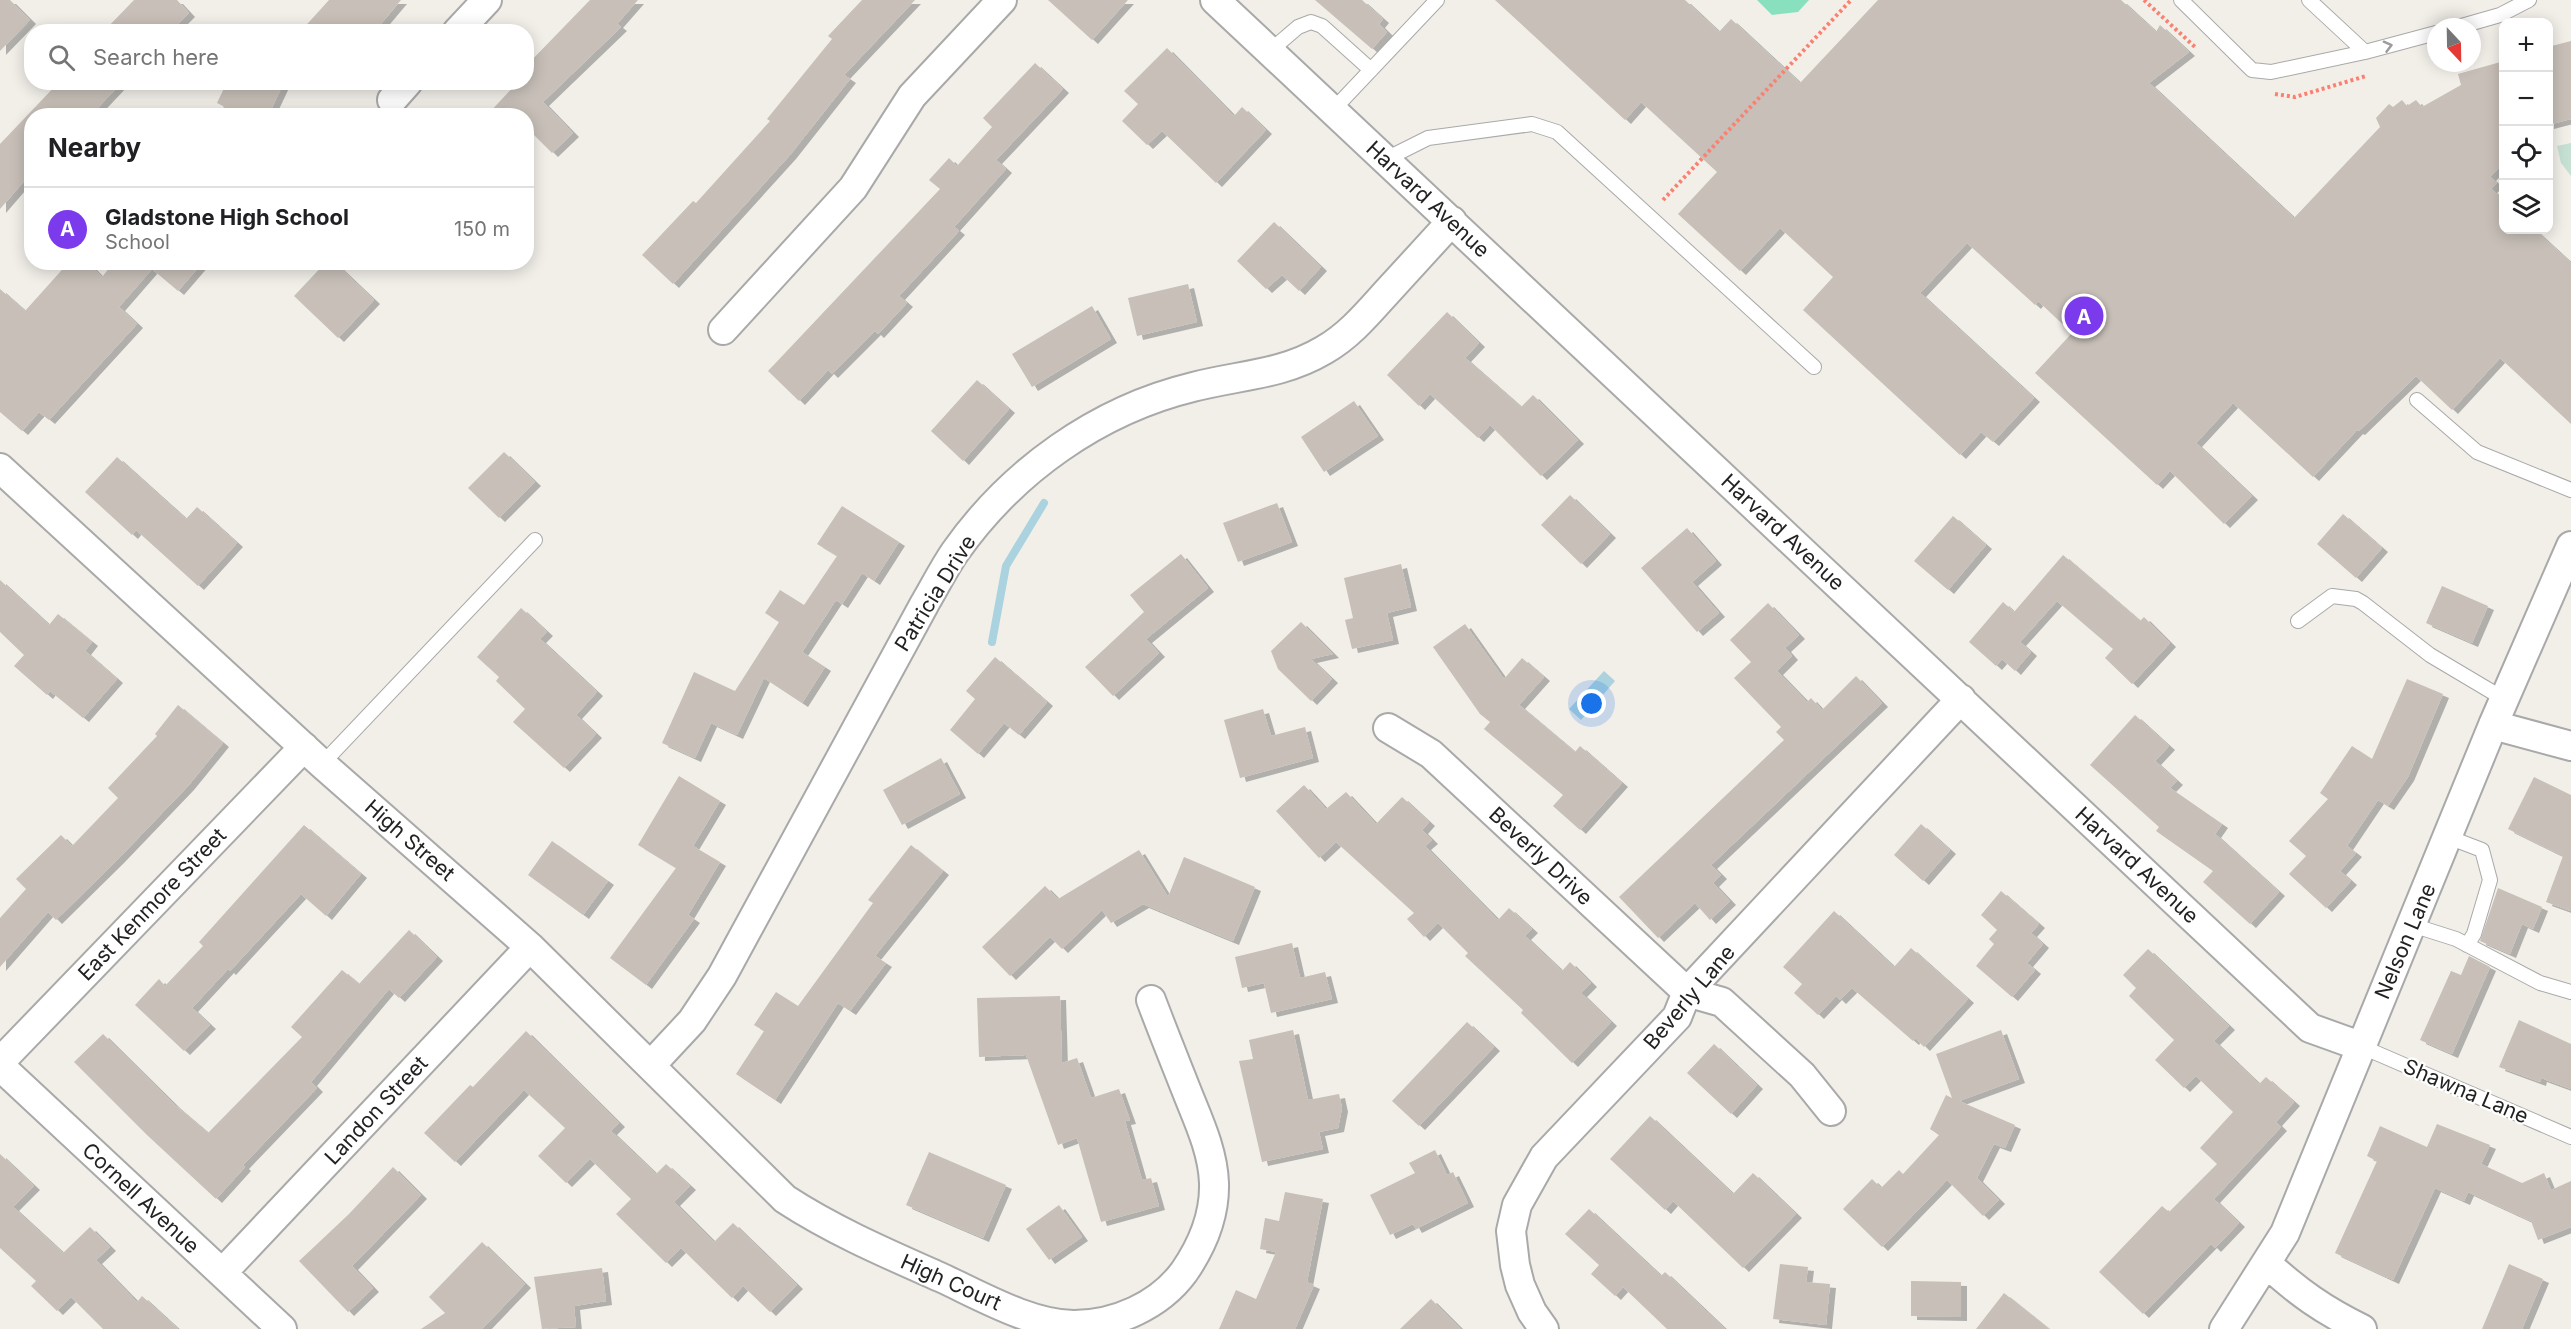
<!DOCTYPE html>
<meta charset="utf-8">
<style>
:root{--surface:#fff;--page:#f2f2f2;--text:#202124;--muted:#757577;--line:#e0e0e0;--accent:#7c3aed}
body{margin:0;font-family:Inter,sans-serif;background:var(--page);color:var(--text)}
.controls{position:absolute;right:18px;top:18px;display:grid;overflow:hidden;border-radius:12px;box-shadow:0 3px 15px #0003}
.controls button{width:54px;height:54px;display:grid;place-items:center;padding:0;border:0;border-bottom:2px solid var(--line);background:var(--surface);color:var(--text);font:30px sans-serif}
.compass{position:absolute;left:2427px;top:18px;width:54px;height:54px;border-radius:50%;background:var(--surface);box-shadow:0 3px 15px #0003;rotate:158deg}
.you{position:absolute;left:1592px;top:704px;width:21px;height:21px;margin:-15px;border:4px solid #fff;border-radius:50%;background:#1a73e8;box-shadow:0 0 0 9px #1a73e833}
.badge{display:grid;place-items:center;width:39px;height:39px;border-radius:50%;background:var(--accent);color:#fff;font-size:20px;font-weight:700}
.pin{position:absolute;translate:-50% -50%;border:3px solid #fff;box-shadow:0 2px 6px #0006}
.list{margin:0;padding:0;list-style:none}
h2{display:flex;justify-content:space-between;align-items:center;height:78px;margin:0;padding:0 24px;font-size:26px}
h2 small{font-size:20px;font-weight:400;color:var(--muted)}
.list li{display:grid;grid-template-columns:39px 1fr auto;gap:18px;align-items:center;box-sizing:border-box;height:84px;padding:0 24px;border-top:2px solid var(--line)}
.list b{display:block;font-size:22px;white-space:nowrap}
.list p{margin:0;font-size:20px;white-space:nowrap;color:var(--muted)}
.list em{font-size:20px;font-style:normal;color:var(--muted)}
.icon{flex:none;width:33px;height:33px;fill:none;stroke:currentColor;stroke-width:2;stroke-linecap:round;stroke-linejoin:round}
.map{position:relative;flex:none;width:2571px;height:1329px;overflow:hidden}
.search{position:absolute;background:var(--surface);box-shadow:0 3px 15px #0003;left:24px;top:24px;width:510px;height:66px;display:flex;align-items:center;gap:15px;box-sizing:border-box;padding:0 21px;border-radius:24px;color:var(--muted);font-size:22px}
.panel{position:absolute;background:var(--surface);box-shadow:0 3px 15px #0003;left:24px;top:108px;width:510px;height:162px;border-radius:24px}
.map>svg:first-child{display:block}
.wetland{fill:#c6e0d4}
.pitch{fill:#88e0be}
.water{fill:#aad3df}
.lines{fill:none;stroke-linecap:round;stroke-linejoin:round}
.stream{stroke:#aad3df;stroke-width:8}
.building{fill:#c7bfb8;filter:url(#shadow)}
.service-casing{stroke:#a9a9a9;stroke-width:16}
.minor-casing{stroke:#a9a9a9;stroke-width:32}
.path{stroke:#fa8072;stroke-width:4;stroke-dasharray:3 3;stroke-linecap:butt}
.service{stroke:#fff;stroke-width:14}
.minor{stroke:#fff;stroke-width:28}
.oneway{stroke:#9c9c9c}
.labels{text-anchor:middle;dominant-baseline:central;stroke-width:4.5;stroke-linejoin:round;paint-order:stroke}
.street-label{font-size:21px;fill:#222;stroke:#fff}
</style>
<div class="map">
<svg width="2571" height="1329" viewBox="0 0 2571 1329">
<defs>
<filter id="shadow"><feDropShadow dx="6" dy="4" stdDeviation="0" flood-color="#0004"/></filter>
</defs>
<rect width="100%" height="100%" fill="#f2efe9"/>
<path class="wetland" d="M 2571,143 L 2571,176 L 2561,163 L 2557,146 Z"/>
<path class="pitch" d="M 1757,0 L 1809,0 L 1798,12 L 1772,15 Z"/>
<path class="water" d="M 1604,671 L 1615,681 L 1581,720 L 1569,709 Z"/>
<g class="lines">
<path class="stream" d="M 992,642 L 1006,566 L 1044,503"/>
</g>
<path class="building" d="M 0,0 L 10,0 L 30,20 L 0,51 Z
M 134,0 L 177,0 L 189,13 L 170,32 L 103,32 Z
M 329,0 L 401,0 L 374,32 L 300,32 Z
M 590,0 L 638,0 L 617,24 L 621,27 L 543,102 L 573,133 L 552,153 L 526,127 L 526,116 L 486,116 L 518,82 L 526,82 L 526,66 Z
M 862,0 L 915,0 L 844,75 L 850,79 L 790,155 L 673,284 L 642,255 L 693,201 L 696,203 L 770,121 L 767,119 L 832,39 L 828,36 Z
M 1048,0 L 1128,0 L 1092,40 Z
M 1315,0 L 1362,0 L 1383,19 L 1379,24 L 1387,32 L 1372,49 Z
M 1495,0 L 1685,0 L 1719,32 L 1731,19 L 1800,83 L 1878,0 L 2121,0 L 2156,32 L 2160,25 L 2189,52 L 2149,83 L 2294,218 L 2380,127 L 2376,118 L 2389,104 L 2393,107 L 2402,100 L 2407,106 L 2416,100 L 2422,107 L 2461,85 L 2458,74 L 2504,61 L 2504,162 L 2490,177 L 2497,183 L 2491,189 L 2504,200 L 2504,230 L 2535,230 L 2571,263 L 2571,424 L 2500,358 L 2452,410 L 2416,376 L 2359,431 L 2357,430 L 2313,477 L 2233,403 L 2196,443 L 2252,496 L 2224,524 L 2170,471 L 2157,485 L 2035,373 L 2072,333 L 2038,301 L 2035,305 L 1967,243 L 1920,293 L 2034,398 L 1993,442 L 1981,432 L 1960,455 L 1803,310 L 1833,277 L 1780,228 L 1740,271 L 1678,214 L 1717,172 L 1641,102 L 1625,120 Z
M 2571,41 L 2571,119 L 2548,125 L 2548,47 Z
M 1167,48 L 1234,116 L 1242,107 L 1266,130 L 1216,183 L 1162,131 L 1147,145 L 1122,121 L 1138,104 L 1124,91 Z
M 1035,63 L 1063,89 L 996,160 L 1006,169 L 954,227 L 959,231 L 899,296 L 907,303 L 878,334 L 875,331 L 832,374 L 828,370 L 799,401 L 768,371 L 940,189 L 929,180 L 949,158 L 957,166 L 992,127 L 983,118 Z
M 59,82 L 122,82 L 90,116 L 32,116 L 32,172 L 0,209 L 0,144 Z
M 227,82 L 284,82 L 268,116 L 243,116 L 217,103 Z
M 1274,222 L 1321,267 L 1299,291 L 1282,275 L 1266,289 L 1237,261 Z
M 69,262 L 87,262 L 102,277 L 114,262 L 203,262 L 178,291 L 152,269 L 119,307 L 137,324 L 49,420 L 39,412 L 22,431 L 0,412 L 0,289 L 25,311 Z
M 326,262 L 334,262 L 374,300 L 338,338 L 294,296 Z
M 1188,284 L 1197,322 L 1137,336 L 1128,298 Z
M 1092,306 L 1111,339 L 1032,387 L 1012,354 Z
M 1447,312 L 1479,343 L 1465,358 L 1521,407 L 1533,395 L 1578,440 L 1541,476 L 1490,425 L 1478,438 L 1430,394 L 1419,406 L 1387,375 Z
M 977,380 L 1009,409 L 963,461 L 931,431 Z
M 1354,401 L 1378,436 L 1324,472 L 1301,437 Z
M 504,452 L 535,482 L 499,518 L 468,488 Z
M 117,457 L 186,519 L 197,507 L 237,543 L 198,586 L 136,530 L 132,535 L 85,492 Z
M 1570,495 L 1610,534 L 1581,564 L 1541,525 Z
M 1277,503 L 1292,542 L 1238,562 L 1223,523 Z
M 842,506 L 899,542 L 874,581 L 862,573 L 842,604 L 836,600 L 802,652 L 825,667 L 802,703 L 764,678 L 737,735 L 711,723 L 695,758 L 662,743 L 694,672 L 735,691 L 779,622 L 765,613 L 780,590 L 804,605 L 837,556 L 817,544 Z
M 2343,514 L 2382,548 L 2356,578 L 2317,544 Z
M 1953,516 L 1986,545 L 1948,590 L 1914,561 Z
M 1687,528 L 1716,561 L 1692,582 L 1719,613 L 1697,632 L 1641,568 Z
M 1181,554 L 1208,588 L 1146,639 L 1159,653 L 1113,696 L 1085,667 L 1144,612 L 1130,595 Z
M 2063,555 L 2140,621 L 2144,617 L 2170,643 L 2132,684 L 2105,658 L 2113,649 L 2057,601 L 2020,642 L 2031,652 L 2015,671 L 2002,659 L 1996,666 L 1969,642 L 2003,602 L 2014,612 Z
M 1401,564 L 1411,607 L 1387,613 L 1393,640 L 1352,649 L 1345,620 L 1353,618 L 1344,578 Z
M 0,580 L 49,625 L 58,614 L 92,642 L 85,651 L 117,679 L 83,718 L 50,691 L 47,695 L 14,666 L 24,655 L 0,632 Z
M 2442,586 L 2488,606 L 2472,643 L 2426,623 Z
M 1768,603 L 1799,635 L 1785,648 L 1792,656 L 1777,671 L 1807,702 L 1811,698 L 1822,710 L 1856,676 L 1882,703 L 1711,865 L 1721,875 L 1713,883 L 1730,901 L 1710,920 L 1695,903 L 1658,938 L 1619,897 L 1784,740 L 1776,732 L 1781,727 L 1734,678 L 1751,662 L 1730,640 Z
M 521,608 L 547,632 L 540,639 L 597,692 L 576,715 L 596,734 L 564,768 L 513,722 L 525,709 L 496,681 L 499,677 L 477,657 Z
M 1301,622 L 1333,654 L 1311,659 L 1332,679 L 1311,701 L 1278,669 L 1271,651 Z
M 1465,624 L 1504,679 L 1522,658 L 1544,677 L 1519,705 L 1575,752 L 1580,746 L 1622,783 L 1580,830 L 1553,806 L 1563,795 L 1484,729 L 1490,722 L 1480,714 L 1433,647 Z
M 995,657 L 1047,702 L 1019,735 L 1004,723 L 978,754 L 950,730 L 975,699 L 966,691 Z
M 2407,679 L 2443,694 L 2408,777 L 2388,806 L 2378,800 L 2347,846 L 2356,853 L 2340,871 L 2351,881 L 2326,908 L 2289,874 L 2306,856 L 2289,841 L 2328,799 L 2320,793 L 2352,746 L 2372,759 Z
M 178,705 L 223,743 L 188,786 L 118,859 L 56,920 L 48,912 L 0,967 L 0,918 L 26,889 L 16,879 L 61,835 L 72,846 L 118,798 L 108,788 L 157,736 L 155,734 Z
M 1263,709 L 1271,736 L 1305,727 L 1313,758 L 1240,778 L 1224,720 Z
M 2135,715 L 2169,746 L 2155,761 L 2177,781 L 2170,788 L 2222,824 L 2215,834 L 2279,892 L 2250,924 L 2203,882 L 2213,871 L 2156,831 L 2159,827 L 2090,765 Z
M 941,758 L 960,794 L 902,825 L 883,790 Z
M 679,776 L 720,801 L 693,846 L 720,862 L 688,915 L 694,919 L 646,985 L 610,958 L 676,868 L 638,845 Z
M 2534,777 L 2571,795 L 2571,911 L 2546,902 L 2563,856 L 2508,829 Z
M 1304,785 L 1326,809 L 1346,792 L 1376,824 L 1402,797 L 1429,822 L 1422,830 L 1432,840 L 1425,846 L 1498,920 L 1509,908 L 1532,929 L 1525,936 L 1562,971 L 1570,962 L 1591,983 L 1581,993 L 1611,1022 L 1572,1063 L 1521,1013 L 1523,1010 L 1465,956 L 1468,953 L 1438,923 L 1424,937 L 1407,919 L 1414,913 L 1336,842 L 1319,858 L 1276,811 Z
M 1921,824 L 1950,850 L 1923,881 L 1894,855 Z
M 304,825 L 361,874 L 326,916 L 301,894 L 230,971 L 228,969 L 192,1008 L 210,1025 L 184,1051 L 135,1005 L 159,979 L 165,986 L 203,946 L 199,942 Z
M 552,841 L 608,881 L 583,915 L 528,875 Z
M 911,845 L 943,871 L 875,956 L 886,963 L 850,1011 L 838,1003 L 775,1100 L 736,1074 L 764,1031 L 754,1025 L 776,992 L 798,1006 L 873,903 L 868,900 Z
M 1139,850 L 1168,897 L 1184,857 L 1255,887 L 1233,941 L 1143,904 L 1111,923 L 1102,910 L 1062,949 L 1050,937 L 1010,976 L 982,947 L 1045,886 L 1058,899 Z
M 2498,888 L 2542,907 L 2533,929 L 2522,924 L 2510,954 L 2480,941 Z
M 2001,891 L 2039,924 L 2031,933 L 2043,944 L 2027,963 L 2035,970 L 2012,997 L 1976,966 L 1994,944 L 1989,939 L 1997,930 L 1981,915 Z
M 1834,911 L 1894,967 L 1911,948 L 1968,999 L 1924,1047 L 1915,1038 L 1913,1041 L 1852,988 L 1840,1000 L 1836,996 L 1818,1015 L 1794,993 L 1802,984 L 1783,967 Z
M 409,930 L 437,957 L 399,998 L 389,989 L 311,1082 L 317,1088 L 243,1165 L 245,1167 L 216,1199 L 147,1135 L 74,1062 L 103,1034 L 175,1105 L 208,1133 L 302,1037 L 291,1027 L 342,970 L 359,984 Z
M 1292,943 L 1300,978 L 1325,972 L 1332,999 L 1271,1013 L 1264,983 L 1242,988 L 1235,957 Z
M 2148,949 L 2229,1026 L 2214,1041 L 2259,1084 L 2266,1077 L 2294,1102 L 2276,1122 L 2281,1127 L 2214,1199 L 2239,1223 L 2215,1248 L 2211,1244 L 2143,1314 L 2099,1272 L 2162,1206 L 2169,1212 L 2217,1164 L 2200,1148 L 2233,1112 L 2196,1076 L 2184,1088 L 2155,1060 L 2174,1040 L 2129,996 L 2136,988 L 2123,975 Z
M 2469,956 L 2490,967 L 2452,1054 L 2420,1040 L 2451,971 L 2461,975 Z
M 1060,996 L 1062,1063 L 1077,1058 L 1091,1098 L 1119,1089 L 1130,1120 L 1125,1121 L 1142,1180 L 1151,1178 L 1159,1206 L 1101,1222 L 1077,1138 L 1058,1145 L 1026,1055 L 979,1057 L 977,998 Z
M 2519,1020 L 2571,1044 L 2571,1089 L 2541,1078 L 2540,1082 L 2499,1067 Z
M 1467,1022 L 1494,1047 L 1419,1126 L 1392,1101 Z
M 1293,1030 L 1308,1100 L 1339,1094 L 1342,1108 L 1338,1128 L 1319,1132 L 1323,1149 L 1262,1162 L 1239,1061 L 1253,1059 L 1249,1040 Z
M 2001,1030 L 2019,1079 L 1959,1101 L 2015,1125 L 2005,1148 L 1994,1144 L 1977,1178 L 1999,1200 L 1983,1216 L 1947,1180 L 1882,1247 L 1843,1209 L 1872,1179 L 1881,1188 L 1899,1170 L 1903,1174 L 1939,1135 L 1930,1129 L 1946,1095 L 1952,1098 L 1936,1054 Z
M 526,1031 L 619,1123 L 611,1131 L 656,1174 L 666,1164 L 690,1186 L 674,1202 L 714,1242 L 733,1223 L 797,1285 L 770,1312 L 743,1286 L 732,1298 L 681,1248 L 666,1263 L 616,1214 L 631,1199 L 590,1159 L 566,1183 L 538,1156 L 565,1128 L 524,1090 L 455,1162 L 424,1133 L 470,1085 L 473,1087 Z
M 1714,1044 L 1757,1085 L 1731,1114 L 1687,1073 Z
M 1650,1116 L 1733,1194 L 1753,1173 L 1796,1214 L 1743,1268 L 1673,1201 L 1665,1210 L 1610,1159 Z
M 2437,1124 L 2490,1145 L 2481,1164 L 2522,1183 L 2544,1173 L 2551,1190 L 2571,1181 L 2571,1227 L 2538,1240 L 2531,1221 L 2468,1192 L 2464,1201 L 2435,1188 L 2393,1280 L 2335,1253 L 2377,1161 L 2367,1156 L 2380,1126 L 2427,1147 Z
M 1435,1150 L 1447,1175 L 1453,1172 L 1468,1203 L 1416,1229 L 1413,1224 L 1390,1235 L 1370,1195 L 1415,1173 L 1409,1163 Z
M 929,1152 L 1006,1185 L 983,1238 L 906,1205 Z
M 0,1154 L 34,1186 L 13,1207 L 63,1253 L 90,1227 L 110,1247 L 96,1260 L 137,1302 L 142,1296 L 178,1329 L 103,1329 L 71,1297 L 57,1311 L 31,1286 L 36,1281 L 0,1248 Z
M 393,1167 L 421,1195 L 352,1266 L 373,1288 L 348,1312 L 299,1261 L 349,1214 Z
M 1285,1192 L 1323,1199 L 1307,1282 L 1314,1285 L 1295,1329 L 1219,1329 L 1236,1290 L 1256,1299 L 1276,1252 L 1260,1249 L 1265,1218 L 1279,1221 Z
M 1059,1205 L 1082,1237 L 1049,1260 L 1026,1229 Z
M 1589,1209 L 1661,1276 L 1665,1272 L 1725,1329 L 1667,1329 L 1623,1287 L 1615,1296 L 1591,1274 L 1599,1265 L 1565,1234 Z
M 482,1242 L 525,1284 L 482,1329 L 421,1329 L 445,1313 L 429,1297 Z
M 1780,1264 L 1808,1267 L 1806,1282 L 1830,1284 L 1826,1325 L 1773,1319 Z
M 2509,1264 L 2543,1279 L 2522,1329 L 2482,1329 Z
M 602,1268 L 606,1301 L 574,1306 L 576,1327 L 542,1329 L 534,1277 Z
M 1911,1281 L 1961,1282 L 1961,1317 L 1911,1316 Z
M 2004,1293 L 2049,1329 L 1976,1329 Z
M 1431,1299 L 1461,1329 L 1400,1329 Z"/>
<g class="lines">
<g class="service-casing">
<path id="service" d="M 2181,0 L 2252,70 L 2271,72 L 2365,52
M 2309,0 L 2365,52 L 2436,33
M 2458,27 L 2500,15 L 2529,0
M 1270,51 L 1298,27 L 1311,22 L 1322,26 L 1371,70
M 1333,110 L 1437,0
M 1386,159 L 1428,138 L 1532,124 L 1557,132 L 1814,367
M 2417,400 L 2477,452 L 2571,490
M 2298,621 L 2332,596 L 2356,599 L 2363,603 L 2430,655 L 2504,699
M 322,764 L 535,540
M 2448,837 L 2482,850 L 2490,880 L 2474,934 L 2467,945
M 2412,925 L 2456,939 L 2540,983 L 2571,992
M 2360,1046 L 2571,1137"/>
</g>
<g class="minor-casing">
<path id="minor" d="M 1215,0 L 2310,1028 L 2360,1046
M 457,32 L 487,0
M 392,100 L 408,82
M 723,330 L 853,188 L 912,96 L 1002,0
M 0,468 L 322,764 L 530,947 L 785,1199 C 834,1231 888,1254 942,1278 C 981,1296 1031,1325 1074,1325 C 1115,1325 1159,1306 1184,1272 C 1202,1246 1215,1216 1214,1183 C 1213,1153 1200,1124 1189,1097 C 1176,1064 1163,1032 1151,1000
M 2493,725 L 2571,746
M 1388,728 L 1431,754 L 1687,992 L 1722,1002 L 1802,1075 L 1831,1111
M 0,1062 L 304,747
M 651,1065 L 692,1021 L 722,976 L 925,603 C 935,586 944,568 955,552 C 1012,471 1098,410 1193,387 C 1239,375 1282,375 1324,350 C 1349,336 1368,313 1387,292 C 1409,268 1430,245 1452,221
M 0,1066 L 282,1329
M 2266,1263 C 2298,1292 2323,1310 2362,1329
M 222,1273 L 530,947
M 1544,1329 L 1532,1312 L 1520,1285 L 1515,1265 L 1511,1231 L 1517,1205 L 1544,1157 L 1677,1017 L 1687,992 L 1961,699
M 2224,1329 L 2285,1233 L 2493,725 L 2571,546"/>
</g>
<path class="path" d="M 2144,0 L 2195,47
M 2275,94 L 2295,97 L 2366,76
M 1663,200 L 1851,0"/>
<use href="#service" class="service"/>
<use href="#minor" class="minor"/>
</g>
<defs><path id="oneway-chevron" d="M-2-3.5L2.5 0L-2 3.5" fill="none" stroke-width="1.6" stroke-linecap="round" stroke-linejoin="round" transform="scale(1.5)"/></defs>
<use class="oneway" href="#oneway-chevron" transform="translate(2388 46) rotate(-15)"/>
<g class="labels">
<g class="street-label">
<text transform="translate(1428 199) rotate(43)">Harvard Avenue</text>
<text transform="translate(1783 532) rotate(43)">Harvard Avenue</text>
<text transform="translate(935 593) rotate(-58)">Patricia Drive</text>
<text transform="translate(410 840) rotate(41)">High Street</text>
<text transform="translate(1541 856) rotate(43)">Beverly Drive</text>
<text transform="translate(2137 865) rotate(43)">Harvard Avenue</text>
<text transform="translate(152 904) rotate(-46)">East Kenmore Street</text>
<text transform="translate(2405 941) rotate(-67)">Nelson Lane</text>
<text transform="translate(1689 997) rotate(-50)">Beverly Lane</text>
<text transform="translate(2466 1091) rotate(23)">Shawna Lane</text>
<text transform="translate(376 1110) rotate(-47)">Landon Street</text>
<text transform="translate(141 1198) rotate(43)">Cornell Avenue</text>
<text transform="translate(951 1282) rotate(24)">High Court</text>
</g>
</g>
</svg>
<div class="controls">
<button>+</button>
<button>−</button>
<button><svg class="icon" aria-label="locate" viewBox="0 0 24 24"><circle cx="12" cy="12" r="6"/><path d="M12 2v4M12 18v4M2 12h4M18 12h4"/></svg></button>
<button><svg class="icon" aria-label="layers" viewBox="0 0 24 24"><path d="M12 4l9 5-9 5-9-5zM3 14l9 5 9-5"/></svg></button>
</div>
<svg class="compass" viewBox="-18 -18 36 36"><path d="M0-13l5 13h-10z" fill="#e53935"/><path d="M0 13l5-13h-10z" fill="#757577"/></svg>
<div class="you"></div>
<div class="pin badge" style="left:2084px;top:316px">A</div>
<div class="search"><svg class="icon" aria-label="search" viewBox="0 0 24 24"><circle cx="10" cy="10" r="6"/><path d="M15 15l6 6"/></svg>Search here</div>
<section class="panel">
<h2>Nearby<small></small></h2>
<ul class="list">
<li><span class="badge">A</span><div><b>Gladstone High School</b><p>School</p></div><em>150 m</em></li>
</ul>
</section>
</div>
